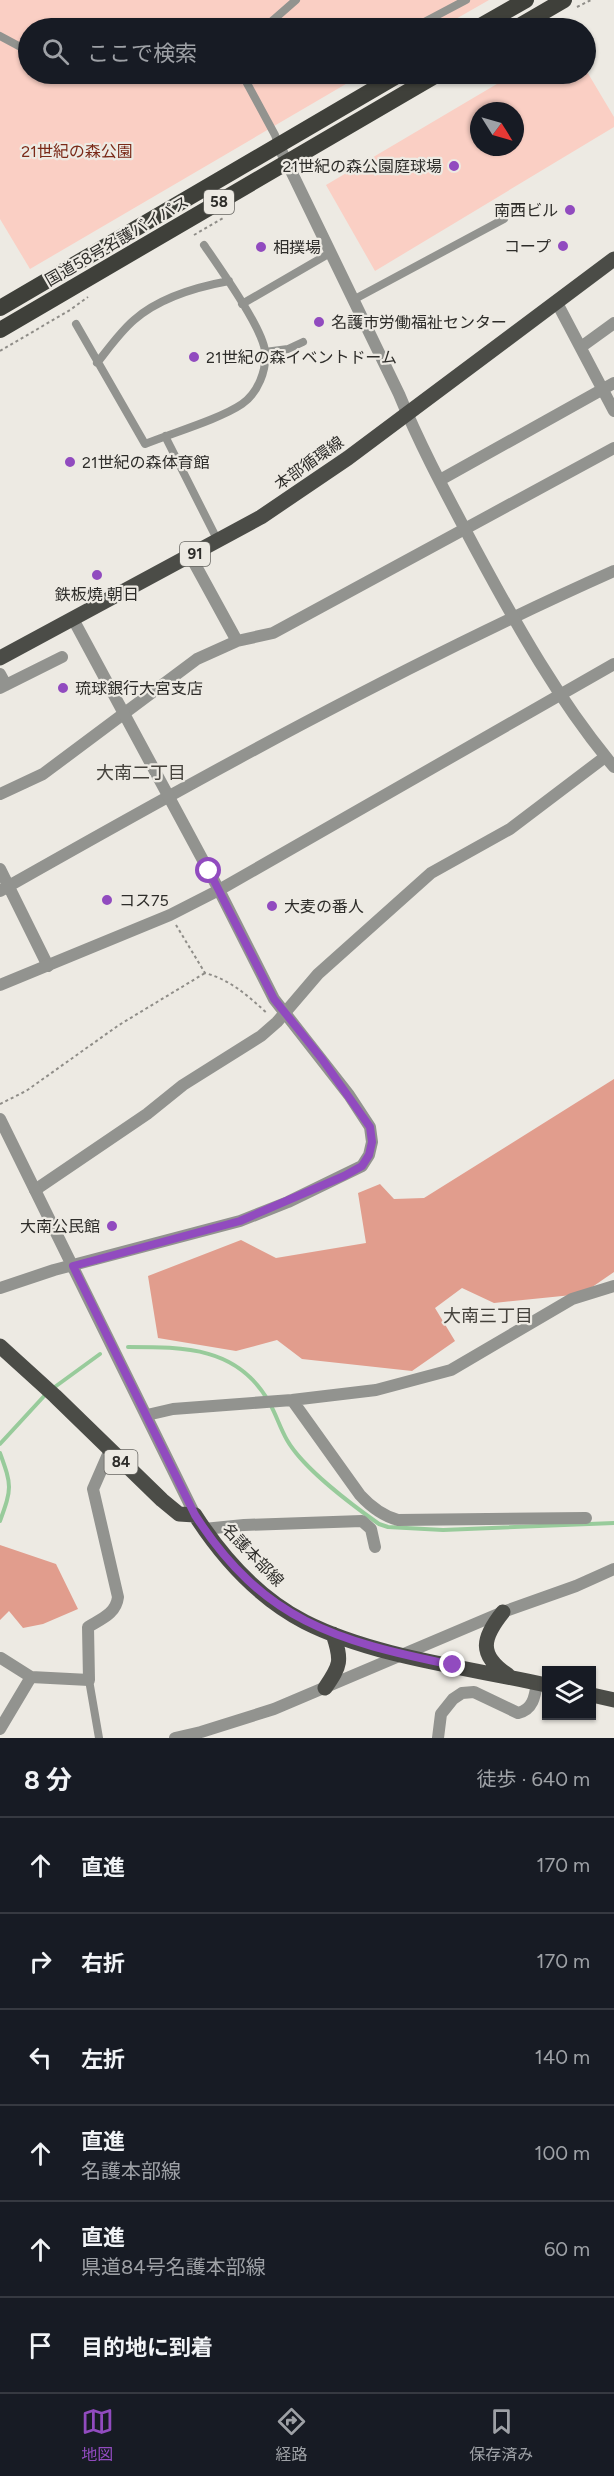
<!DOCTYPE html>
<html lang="ja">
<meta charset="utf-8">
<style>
:root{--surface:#171b24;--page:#20242c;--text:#f1f3f6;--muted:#9ea1a6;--line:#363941;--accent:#914bbf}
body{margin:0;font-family:Figtree,"Noto Sans JP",sans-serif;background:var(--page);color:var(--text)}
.controls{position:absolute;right:18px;bottom:18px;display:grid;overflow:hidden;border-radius:0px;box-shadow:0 2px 4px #0004}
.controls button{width:54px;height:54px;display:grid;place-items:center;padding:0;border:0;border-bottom:2px solid var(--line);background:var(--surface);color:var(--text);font:30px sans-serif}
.compass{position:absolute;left:470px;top:102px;width:54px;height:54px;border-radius:50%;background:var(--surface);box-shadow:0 2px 4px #0004;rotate:127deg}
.stop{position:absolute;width:18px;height:18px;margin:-14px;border:4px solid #914bbf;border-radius:50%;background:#fff}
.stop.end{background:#914bbf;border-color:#fff;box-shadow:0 2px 6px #0008}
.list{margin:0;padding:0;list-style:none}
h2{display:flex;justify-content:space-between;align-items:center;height:78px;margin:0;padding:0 24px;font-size:26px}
h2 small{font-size:20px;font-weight:400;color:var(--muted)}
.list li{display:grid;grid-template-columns:39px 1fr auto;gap:18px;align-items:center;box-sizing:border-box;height:96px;padding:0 24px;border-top:2px solid var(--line)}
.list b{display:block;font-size:22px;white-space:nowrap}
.list p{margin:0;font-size:20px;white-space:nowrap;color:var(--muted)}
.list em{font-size:20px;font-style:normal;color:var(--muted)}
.icon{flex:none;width:33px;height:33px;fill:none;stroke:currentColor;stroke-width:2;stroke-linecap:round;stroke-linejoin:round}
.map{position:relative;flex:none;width:614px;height:1738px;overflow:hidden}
.search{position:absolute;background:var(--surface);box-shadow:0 2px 4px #0004;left:18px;right:18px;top:18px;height:66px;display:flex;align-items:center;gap:15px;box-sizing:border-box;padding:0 21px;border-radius:33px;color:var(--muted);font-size:22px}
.sheet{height:654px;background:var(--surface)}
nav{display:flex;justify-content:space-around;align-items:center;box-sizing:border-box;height:84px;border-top:2px solid var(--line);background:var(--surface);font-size:16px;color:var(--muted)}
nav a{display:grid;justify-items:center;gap:3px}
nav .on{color:var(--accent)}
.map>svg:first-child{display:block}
.green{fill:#facfc4;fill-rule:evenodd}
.forest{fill:#e19d8d}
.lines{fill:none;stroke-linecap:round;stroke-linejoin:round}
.stream{stroke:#98cb9b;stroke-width:4}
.path{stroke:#8f8d88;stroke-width:2;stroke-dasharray:3 3;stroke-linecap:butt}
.service{stroke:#92938f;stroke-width:8}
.minor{stroke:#92938f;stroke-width:12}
.tertiary{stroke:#92938f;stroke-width:12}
.primary{stroke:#4b4c47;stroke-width:15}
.trunk{stroke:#3f403a;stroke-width:16}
.route{stroke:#914bbf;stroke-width:8}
.poi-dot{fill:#914bbf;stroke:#edeae3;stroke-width:2}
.labels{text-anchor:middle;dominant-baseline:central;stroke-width:4.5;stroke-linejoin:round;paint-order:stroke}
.shield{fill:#edeae3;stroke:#676662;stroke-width:1.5}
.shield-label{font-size:15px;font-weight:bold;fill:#2e2d2a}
.park-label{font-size:16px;fill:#7a2a18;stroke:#edeae3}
.poi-label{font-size:16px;fill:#2e2d2a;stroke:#edeae3;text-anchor:start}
.street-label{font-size:16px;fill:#2e2d2a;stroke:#edeae3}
.neighbourhood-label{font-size:18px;fill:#46433d;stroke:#edeae3}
</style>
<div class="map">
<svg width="614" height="1738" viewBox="0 0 614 1738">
<rect width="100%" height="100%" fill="#edeae3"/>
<path class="green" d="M 0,0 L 489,0 L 440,28 L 28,28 L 28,74 L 363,74 L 30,269 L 0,219 Z
M 586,70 L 614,117 L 614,127 L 375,271 L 326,185 L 514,74 L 586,74 ZM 479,111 L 515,111 L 515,147 L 479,147 Z"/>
<path class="forest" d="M 614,1079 L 614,1272 L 582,1294 L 494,1303 L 462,1288 L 435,1308 L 455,1341 L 412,1371 L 302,1359 L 277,1340 L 236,1351 L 158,1338 L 148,1276 L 241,1240 L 276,1258 L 366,1243 L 358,1193 L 380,1184 L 394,1199 L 424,1198 Z
M 0,1545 L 56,1564 L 78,1609 L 43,1624 L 23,1628 L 9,1611 L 0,1620 Z"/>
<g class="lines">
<path class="stream" d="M 128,1347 C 185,1347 238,1347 269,1402 C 276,1414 280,1428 287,1440 C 303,1468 352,1505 379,1524 L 388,1527 L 443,1530 L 614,1523
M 52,1389 L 100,1354
M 0,1444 L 46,1394
M 0,1453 C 12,1486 12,1488 0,1521"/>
<path class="path" d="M 577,7 L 591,0
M 456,28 L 464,24
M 452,78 L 460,74
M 194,235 L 225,217
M 0,351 L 70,310 L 88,297
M 176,925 L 205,973 C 231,980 248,996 268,1014
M 0,1104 L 26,1091 L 119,1025 L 205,973"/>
<path class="service" d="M 264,28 L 296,0
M 413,28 L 466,0
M 0,36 L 28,51
M 242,74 L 275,135 L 278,144
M 353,300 L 504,219
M 242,304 L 330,253
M 76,324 L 145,444 C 172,433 220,419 242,404 C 258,393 267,370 265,351 C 262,327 219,267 204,245
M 265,352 L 288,349 L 303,342
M 97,363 C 109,348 120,332 134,320 C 160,297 196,287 229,281
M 165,436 L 218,541
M 89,1680 L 99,1738"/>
<path class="minor" d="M 556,301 L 614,411
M 581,347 L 614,323
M 440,480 L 614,383
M 191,557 L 237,641
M 0,674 L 6,685
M 0,688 L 62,657
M 0,794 L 43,774 L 197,659 L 237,641 L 273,633 L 614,448
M 0,869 L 48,966
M 0,891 C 201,777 403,665 614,571
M 35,1190 L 147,1114 L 183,1085 L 261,1036 L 277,1022 L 318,974 L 431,873 L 510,829 L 605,757
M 292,1400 L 360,1495 C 371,1507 383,1516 398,1520 L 586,1518
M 147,1415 L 173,1409 L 292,1400 L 376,1390 L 451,1370 L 572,1299 L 614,1286
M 204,1529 L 244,1525 L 362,1521 L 371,1529 L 375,1547
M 1,1658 L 31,1677
M 0,1729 L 31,1677 L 89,1680 L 88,1627 C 101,1619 116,1614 118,1597 L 93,1489 L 110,1450"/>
<path class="tertiary" d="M 278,144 L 399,394 C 421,448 449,499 476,550 C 517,626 559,701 614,767
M 0,985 L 170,915 L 219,890 L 614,664
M 0,1119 L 195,1515
M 0,1288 L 54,1270 L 240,1221 L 288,1202 L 362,1166 L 369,1155 L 372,1142 L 370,1127 L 349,1095 L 274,999 L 219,890 L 73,619
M 175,1738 L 201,1732 L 274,1709 L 503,1612 L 576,1586 L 614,1569
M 438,1738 L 441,1714 L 453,1699 L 462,1693 L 474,1692 L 518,1713 C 533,1710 535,1696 537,1683"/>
<path class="primary" d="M 0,658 L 261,517 L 348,458 L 614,259
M 0,1346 L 55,1396 L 162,1500 L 179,1514 L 195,1515 C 222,1557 259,1598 305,1622 C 374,1657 470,1668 546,1685
M 503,1612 C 482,1638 478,1655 508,1675
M 325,1688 C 341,1665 342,1661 333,1634
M 592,1695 L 614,1700"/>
<path class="trunk" d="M 477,28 L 526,0
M 516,28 L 564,0
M 0,308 L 400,74
M 0,330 L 438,74"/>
</g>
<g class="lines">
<path class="route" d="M 209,871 L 274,999 L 322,1059 L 370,1127 L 372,1142 L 369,1155 L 362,1166 L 344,1176 L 240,1221 L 73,1266 L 195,1515 C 263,1621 336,1641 453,1665"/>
</g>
<g class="poi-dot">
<circle cx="454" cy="166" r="6"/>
<circle cx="570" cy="210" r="6"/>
<circle cx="563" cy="246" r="6"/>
<circle cx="261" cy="247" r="6"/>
<circle cx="319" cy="322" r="6"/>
<circle cx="194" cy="357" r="6"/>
<circle cx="70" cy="462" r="6"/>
<circle cx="97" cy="575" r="6"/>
<circle cx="63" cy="688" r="6"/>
<circle cx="107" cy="900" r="6"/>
<circle cx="272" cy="906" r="6"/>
<circle cx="112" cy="1226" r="6"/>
</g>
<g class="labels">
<g class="shield">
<rect x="204" y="190" width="30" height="24" rx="4.5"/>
<rect x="180" y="542" width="30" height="24" rx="4.5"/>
<rect x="104.5" y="1450" width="33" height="24" rx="4.5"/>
</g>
<g class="shield-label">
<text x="219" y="202">58</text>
<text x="195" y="554">91</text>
<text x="121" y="1462">84</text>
</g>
<g class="park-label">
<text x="77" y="151">21世紀の森公園</text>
</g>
<g class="poi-label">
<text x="442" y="166" text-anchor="end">21世紀の森公園庭球場</text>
<text x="558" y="210" text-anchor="end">南西ビル</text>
<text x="551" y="246" text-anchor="end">コープ</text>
<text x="273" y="247">相撲場</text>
<text x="331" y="322">名護市労働福祉センター</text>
<text x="206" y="357">21世紀の森イベントドーム</text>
<text x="82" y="462">21世紀の森体育館</text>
<text x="97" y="594" text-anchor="middle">鉄板燒 朝日</text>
<text x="75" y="688">琉球銀行大宮支店</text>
<text x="119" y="900">コス75</text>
<text x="284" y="906">大麦の番人</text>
<text x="100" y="1226" text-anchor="end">大南公民館</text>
</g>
<g class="street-label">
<text transform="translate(117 241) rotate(-30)">国道58号名護バイパス</text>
<text transform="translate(309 463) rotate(-35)">本部循環線</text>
<text transform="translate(253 1555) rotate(46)">名護本部線</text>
</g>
<g class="neighbourhood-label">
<text x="141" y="773">大南二丁目</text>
<text x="488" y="1316">大南三丁目</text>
</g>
</g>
</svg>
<div class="controls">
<button><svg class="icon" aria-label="layers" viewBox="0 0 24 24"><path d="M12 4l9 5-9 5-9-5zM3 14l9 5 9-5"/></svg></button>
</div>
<svg class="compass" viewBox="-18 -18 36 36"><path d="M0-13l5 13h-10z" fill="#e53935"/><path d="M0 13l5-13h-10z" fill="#9ea1a6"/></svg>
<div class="stop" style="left:209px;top:871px"></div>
<div class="stop end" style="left:453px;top:1665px"></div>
<div class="search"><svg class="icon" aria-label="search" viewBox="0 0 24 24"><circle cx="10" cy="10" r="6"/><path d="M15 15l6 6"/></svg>ここで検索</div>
</div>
<section class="sheet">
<h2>8 分<small>徒歩 · 640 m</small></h2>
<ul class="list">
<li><svg class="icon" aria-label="ahead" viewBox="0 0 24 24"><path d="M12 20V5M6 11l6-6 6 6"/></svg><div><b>直進</b></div><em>170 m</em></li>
<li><svg class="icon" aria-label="right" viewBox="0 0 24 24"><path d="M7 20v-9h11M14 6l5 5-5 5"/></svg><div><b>右折</b></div><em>170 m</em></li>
<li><svg class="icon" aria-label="left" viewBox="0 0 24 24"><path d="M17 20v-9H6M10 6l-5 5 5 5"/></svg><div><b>左折</b></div><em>140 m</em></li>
<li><svg class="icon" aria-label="ahead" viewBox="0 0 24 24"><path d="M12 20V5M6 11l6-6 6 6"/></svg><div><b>直進</b><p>名護本部線</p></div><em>100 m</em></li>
<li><svg class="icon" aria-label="ahead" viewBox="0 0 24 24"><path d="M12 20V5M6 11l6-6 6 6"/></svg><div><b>直進</b><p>県道84号名護本部線</p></div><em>60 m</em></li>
<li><svg class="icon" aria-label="arrive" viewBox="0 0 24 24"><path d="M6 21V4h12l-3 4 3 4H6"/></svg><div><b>目的地に到着</b></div></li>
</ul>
</section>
<nav>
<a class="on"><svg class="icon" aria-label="map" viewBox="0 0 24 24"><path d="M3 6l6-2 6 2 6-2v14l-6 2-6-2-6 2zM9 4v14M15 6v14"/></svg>地図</a>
<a><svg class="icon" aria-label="directions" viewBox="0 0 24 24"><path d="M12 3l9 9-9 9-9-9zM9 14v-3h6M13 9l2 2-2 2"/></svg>経路</a>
<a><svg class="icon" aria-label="saved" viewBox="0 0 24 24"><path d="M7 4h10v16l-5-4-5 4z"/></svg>保存済み</a>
</nav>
